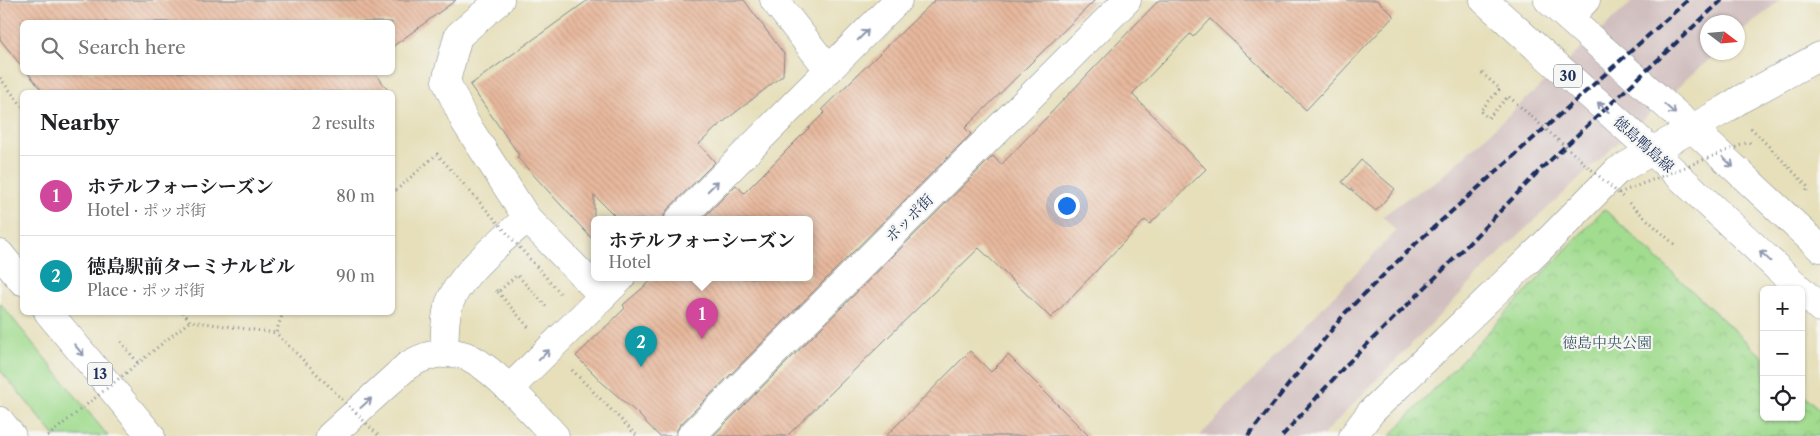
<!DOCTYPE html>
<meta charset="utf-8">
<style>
:root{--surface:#fff;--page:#f2f2f2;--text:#202124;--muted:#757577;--line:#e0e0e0;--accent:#0f766e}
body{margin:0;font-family:"Libre Caslon Text","Noto Serif JP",serif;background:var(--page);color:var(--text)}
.controls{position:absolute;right:15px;bottom:15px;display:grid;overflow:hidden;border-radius:8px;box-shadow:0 1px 4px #0004}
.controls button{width:45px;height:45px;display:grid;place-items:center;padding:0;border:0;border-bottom:1px solid var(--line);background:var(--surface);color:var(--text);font:25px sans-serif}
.compass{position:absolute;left:1700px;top:15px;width:45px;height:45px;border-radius:50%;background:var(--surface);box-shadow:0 1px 4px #0004;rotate:106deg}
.you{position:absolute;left:1066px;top:205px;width:18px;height:18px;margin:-12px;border:4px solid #fff;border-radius:50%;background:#1a73e8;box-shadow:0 0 0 8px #1a73e833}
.badge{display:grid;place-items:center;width:32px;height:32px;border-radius:50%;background:var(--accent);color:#fff;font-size:16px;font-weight:700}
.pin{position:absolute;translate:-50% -41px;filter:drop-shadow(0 1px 2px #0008)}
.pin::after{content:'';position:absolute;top:26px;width:18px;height:15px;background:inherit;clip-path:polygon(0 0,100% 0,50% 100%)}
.popup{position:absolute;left:591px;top:216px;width:222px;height:65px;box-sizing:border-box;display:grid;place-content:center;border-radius:8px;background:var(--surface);filter:drop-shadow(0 1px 4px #0005);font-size:16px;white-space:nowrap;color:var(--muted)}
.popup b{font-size:19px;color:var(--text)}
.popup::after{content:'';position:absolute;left:50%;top:100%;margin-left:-10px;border:10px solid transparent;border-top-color:var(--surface)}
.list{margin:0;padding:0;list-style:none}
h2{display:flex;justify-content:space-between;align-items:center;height:65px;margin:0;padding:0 20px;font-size:21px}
h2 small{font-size:16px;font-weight:400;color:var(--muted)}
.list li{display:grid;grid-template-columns:32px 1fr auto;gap:15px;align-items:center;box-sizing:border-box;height:80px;padding:0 20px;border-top:1px solid var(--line)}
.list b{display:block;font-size:19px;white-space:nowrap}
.list p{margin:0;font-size:16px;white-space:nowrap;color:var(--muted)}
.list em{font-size:16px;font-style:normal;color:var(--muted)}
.icon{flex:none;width:28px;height:28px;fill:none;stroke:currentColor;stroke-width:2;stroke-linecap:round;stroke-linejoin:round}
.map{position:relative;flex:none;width:1820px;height:436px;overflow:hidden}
.search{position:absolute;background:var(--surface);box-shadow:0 1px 4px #0004;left:20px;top:20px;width:375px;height:55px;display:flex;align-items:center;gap:12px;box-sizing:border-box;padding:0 18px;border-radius:8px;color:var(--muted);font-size:19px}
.panel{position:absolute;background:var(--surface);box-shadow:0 1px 4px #0004;left:20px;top:90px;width:375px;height:225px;border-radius:8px}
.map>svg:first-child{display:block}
.railway{fill:#d1bfbf}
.park{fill:url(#park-crowns);stroke:#5e8676}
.garden{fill:#a1dc8f;stroke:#5e8676}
.building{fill:url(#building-back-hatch)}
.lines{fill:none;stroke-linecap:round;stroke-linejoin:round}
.street-casing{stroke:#80878c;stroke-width:29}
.secondary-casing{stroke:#80878c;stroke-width:29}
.primary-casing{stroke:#80878c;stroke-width:29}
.path{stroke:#80878c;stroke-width:3;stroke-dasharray:1 4;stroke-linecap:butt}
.street{stroke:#fff;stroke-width:28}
.secondary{stroke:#fff;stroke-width:28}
.primary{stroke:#fff;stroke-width:28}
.rail{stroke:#1b2f5e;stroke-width:4;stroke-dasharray:8 4;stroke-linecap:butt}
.path-bridge{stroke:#80878c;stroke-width:3;stroke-dasharray:1 4;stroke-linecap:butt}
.oneway{stroke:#8d97ae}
.labels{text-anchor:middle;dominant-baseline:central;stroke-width:4.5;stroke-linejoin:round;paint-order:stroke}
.shield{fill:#f6f6f2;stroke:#5d6b8a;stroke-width:1}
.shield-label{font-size:14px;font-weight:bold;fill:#1b2f5e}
.street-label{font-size:15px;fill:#1b2f5e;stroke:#f6f6f2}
.park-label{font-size:15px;fill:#3c5a6a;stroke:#f6f6f2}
</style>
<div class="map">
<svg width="1820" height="436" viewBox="0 0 1820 436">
<defs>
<pattern id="park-crowns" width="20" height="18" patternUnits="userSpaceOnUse" patternTransform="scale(1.25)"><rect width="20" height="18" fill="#a1dc8f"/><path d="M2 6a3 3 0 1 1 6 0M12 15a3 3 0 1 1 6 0" fill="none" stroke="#8abd7e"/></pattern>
<pattern id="building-back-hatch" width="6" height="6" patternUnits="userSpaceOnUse" patternTransform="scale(1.25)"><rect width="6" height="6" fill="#e7b89c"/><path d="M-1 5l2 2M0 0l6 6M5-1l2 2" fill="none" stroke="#c69e89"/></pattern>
</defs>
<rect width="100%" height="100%" fill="#f6f6f2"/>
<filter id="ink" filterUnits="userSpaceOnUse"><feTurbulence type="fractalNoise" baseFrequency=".02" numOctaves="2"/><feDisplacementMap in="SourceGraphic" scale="10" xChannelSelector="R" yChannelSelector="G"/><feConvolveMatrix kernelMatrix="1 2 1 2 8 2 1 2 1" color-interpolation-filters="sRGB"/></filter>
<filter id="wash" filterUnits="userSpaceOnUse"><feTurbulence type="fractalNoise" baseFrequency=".0096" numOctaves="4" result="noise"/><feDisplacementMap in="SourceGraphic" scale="20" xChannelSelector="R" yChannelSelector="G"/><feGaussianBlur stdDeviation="1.12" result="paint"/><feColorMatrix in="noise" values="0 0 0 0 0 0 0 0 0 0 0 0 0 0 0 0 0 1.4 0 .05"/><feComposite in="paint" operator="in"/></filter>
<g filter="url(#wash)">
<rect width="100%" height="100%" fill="#e6dfba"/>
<path class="railway" d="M 1634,0 L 1780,0 L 1738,35 L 1738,22 L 1708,22 L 1708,52 L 1717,53 L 1692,74 L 1509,244 L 1322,436 L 1200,436 L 1396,231 L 1383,216 L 1406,199 L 1437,181 Z"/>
<path class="park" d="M 1604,209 L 1764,358 L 1764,417 L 1801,417 L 1801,393 L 1820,410 L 1820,436 L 1390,436 Z"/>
<path class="garden" d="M 0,303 L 108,436 L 55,436 L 0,370 Z"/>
<g id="blocks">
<path class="building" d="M 0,0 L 456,0 L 392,47 L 392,22 L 22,22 L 22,67 L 0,39 Z
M 588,0 L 744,0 L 784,54 L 783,75 L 717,127 L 699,144 L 715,162 L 668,209 L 664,216 L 664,220 L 619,220 L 594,195 L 594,241 L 517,157 L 519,155 L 470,85 Z
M 935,0 L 1095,0 L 965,128 L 971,134 L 680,425 L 676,432 L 676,436 L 659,436 L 637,413 L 597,378 L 598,378 L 576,356 L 625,308 L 623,305 L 654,278 L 810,278 L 810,220 L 701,220 L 736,185 L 744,193 L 825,112 L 822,109 Z
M 1159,0 L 1377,0 L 1394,16 L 1306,110 L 1210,19 L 1193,37 L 1190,34 L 1132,94 L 1206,169 L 1150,224 L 1145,220 L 1051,318 L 979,248 L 787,436 L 713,436 L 993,156 L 1001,165 Z
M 27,72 L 375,72 L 389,92 L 43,92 Z
M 1361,160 L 1395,189 L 1376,211 L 1342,182 Z
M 970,351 L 991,372 L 1008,355 L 1089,436 L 886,436 Z"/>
</g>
</g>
<g filter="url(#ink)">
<use href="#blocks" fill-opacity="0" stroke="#80878c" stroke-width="1"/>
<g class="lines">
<g class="street-casing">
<path id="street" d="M 1569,18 L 1586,0
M 527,218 L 603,296
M 679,220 L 898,0
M 509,389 L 621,278
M 691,436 L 1127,0
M 1353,436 L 1371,412 L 1540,249 L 1617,171 L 1726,109 L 1739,100 L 1820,56"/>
</g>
<g class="secondary-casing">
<path id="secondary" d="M 774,0 L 829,70
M 444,354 C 445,340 444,321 448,308 C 457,275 502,241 527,218 L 465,122 L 446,81 L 458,36 L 500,0
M 330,436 L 407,366 C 424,355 446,349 466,356 C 492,366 535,415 555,436"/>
</g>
<g class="primary-casing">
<path id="primary" d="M 1484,0 L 1652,151 L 1801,290
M 1548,0 L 1692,128 L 1820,248
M 0,254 L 22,281
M 1801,290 L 1820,308
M 48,312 L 151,436
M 0,421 L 12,436"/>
</g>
<path class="path" d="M 1482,73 L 1500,89 L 1480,111 L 1488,118 L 1506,99
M 0,78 L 22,106
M 1751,128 L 1808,187 L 1806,193
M 1629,203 L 1675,245
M 496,290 L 498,292 L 517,275 L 548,308
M 498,292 L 529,328
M 183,312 L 190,321 L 276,333
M 121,342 L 138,363
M 572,370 L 637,436"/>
<use href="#street" class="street"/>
<use href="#secondary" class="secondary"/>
<use href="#primary" class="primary"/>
<path class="rail" d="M 1248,436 L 1345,313 L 1413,246 L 1688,0
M 1282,436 L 1346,365 L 1440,273 L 1542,168 L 1722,0"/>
<path class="path-bridge" d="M 1506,99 L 1508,96 L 1625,199
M 1619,193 L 1749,142 L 1752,145
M 392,194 L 437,154 L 560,293
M 283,312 L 276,333 L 379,436
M 48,436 L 190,321"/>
</g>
<defs><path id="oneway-shaft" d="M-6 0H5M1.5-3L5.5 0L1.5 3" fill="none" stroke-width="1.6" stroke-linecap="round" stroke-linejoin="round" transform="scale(1.25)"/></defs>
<g class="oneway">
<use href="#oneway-shaft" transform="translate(863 35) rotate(-45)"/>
<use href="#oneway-shaft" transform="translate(1603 107) rotate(-138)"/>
<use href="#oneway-shaft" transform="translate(1670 109) rotate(42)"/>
<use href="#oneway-shaft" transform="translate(1728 162) rotate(43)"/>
<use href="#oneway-shaft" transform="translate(713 186) rotate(-45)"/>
<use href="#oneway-shaft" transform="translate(1765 256) rotate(-137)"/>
<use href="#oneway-shaft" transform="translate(79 350) rotate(50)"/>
<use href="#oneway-shaft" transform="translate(544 355) rotate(-45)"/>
<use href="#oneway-shaft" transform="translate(366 403) rotate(-42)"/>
</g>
</g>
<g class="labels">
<g class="shield">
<rect x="1554" y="64.5" width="28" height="23" rx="4"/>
<rect x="87.5" y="362.5" width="25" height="23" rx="4"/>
</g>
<g class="shield-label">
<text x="1568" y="76">30</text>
<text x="100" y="374">13</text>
</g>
<g class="street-label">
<text transform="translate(1644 144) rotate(42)">徳島鴨島線</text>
<text transform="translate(909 218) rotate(-45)">ポッポ街</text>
</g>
<g class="park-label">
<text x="1607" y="342">徳島中央公園</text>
</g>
</g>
</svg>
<div class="controls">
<button>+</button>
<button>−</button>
<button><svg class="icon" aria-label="locate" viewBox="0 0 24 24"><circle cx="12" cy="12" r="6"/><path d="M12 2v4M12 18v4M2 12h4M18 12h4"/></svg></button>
</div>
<svg class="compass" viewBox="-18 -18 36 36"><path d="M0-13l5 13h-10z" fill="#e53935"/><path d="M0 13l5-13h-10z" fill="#757577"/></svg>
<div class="you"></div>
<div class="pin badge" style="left:702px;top:339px;background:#d1479c">1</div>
<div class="popup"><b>ホテルフォーシーズン</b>Hotel</div>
<div class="pin badge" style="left:641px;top:367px;background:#0f9aa8">2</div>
<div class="search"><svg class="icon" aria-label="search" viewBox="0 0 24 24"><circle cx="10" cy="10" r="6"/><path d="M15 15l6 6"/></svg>Search here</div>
<section class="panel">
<h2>Nearby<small>2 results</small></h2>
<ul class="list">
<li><span class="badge" style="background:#d1479c">1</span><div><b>ホテルフォーシーズン</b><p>Hotel · ポッポ街</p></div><em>80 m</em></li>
<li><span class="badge" style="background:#0f9aa8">2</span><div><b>徳島駅前ターミナルビル</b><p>Place · ポッポ街</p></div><em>90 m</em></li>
</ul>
</section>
</div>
